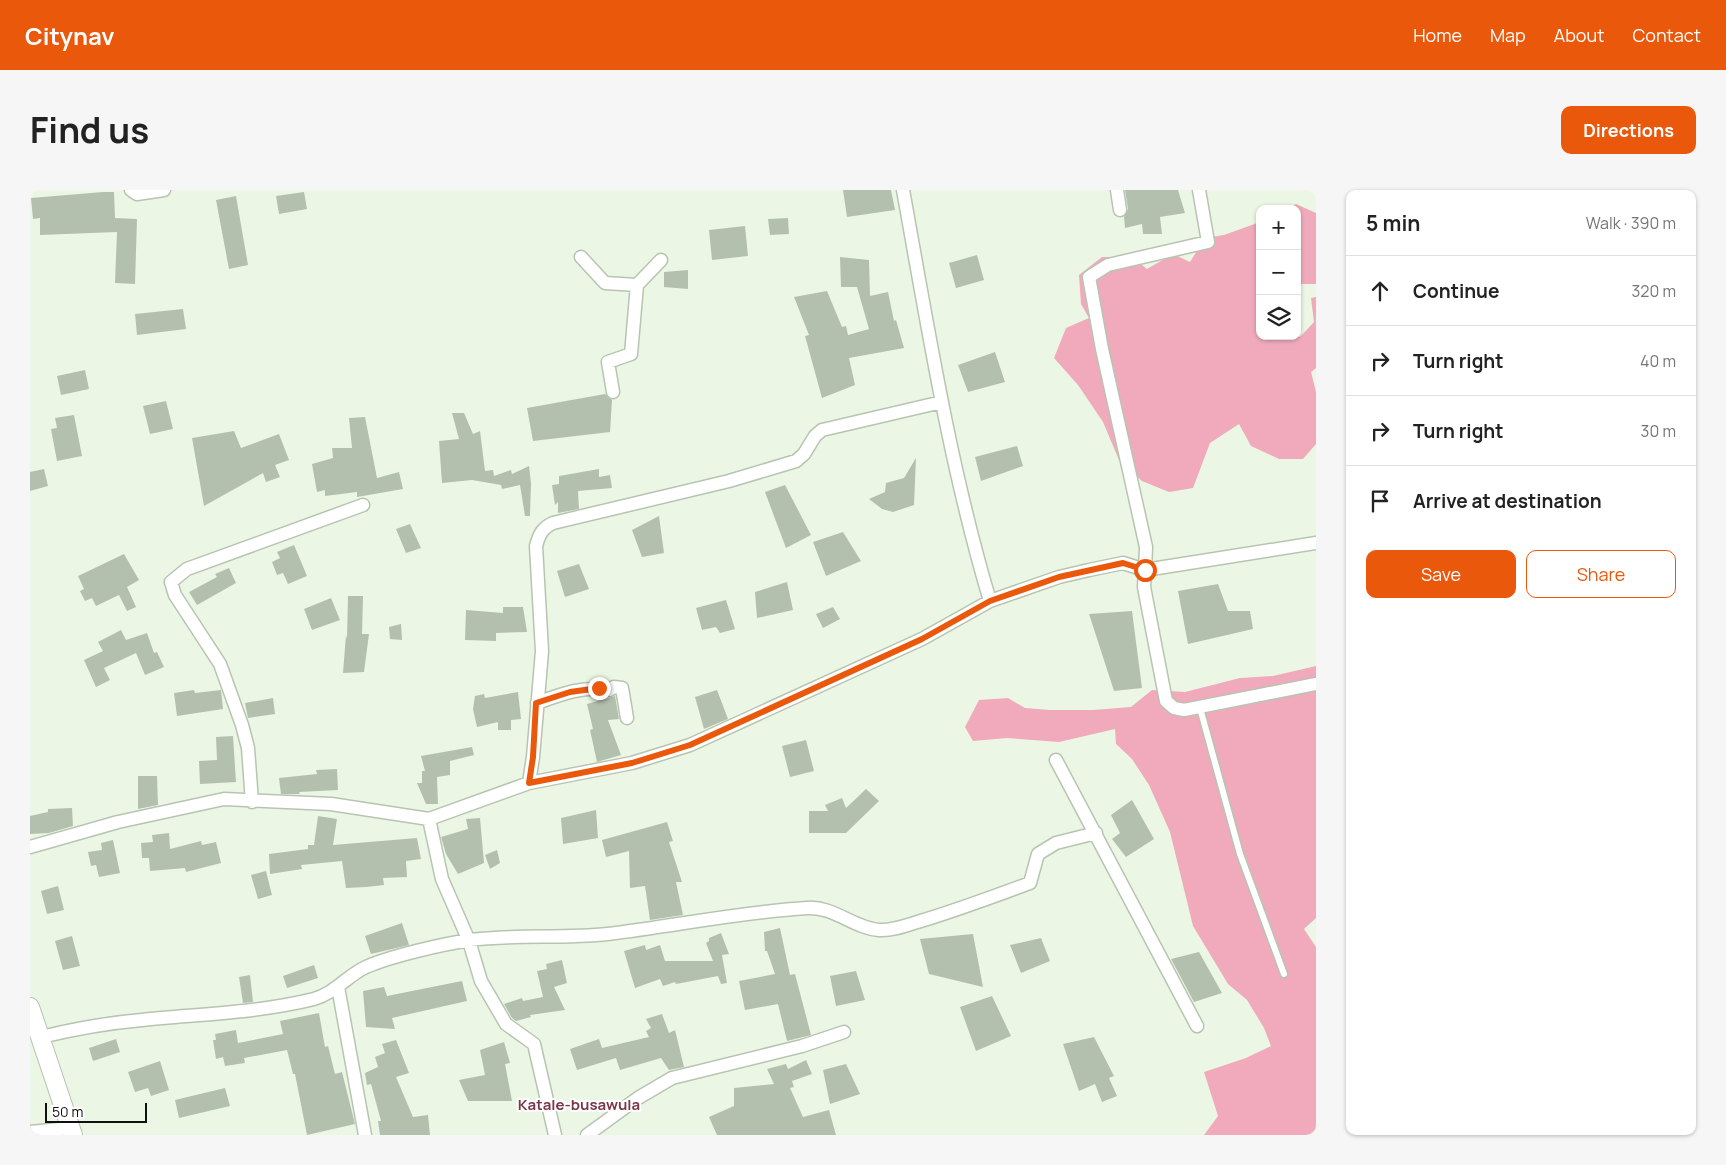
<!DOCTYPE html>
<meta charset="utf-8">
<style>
:root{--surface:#fff;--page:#f6f6f6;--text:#222;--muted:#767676;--line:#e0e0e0;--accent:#ea580c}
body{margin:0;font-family:Manrope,sans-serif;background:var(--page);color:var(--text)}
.controls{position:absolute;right:15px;top:15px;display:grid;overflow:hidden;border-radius:10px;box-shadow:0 1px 4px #0004}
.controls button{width:45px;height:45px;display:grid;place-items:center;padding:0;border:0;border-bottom:1px solid var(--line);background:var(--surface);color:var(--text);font:25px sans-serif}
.scale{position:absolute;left:15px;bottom:12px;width:102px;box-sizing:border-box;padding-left:5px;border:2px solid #0e120c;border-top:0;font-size:14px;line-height:18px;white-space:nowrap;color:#0e120c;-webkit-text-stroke:4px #fff;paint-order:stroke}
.stop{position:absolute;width:15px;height:15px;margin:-11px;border:4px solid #ea580c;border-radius:50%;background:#fff}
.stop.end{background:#ea580c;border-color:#fff;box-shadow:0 1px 5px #0008}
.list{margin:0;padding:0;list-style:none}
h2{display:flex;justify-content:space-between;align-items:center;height:65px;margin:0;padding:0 20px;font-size:21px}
h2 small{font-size:16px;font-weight:400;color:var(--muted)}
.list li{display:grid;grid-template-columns:32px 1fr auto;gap:15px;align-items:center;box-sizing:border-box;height:70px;padding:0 20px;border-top:1px solid var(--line)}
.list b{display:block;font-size:19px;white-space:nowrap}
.list em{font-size:16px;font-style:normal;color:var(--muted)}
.actions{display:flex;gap:10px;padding:15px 20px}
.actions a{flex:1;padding:11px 0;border:1px solid var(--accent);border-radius:10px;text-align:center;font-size:18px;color:var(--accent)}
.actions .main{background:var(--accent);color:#fff}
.icon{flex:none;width:28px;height:28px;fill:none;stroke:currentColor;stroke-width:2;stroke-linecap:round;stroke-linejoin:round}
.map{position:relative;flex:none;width:1286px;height:945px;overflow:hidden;border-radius:10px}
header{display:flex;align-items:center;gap:30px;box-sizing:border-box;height:70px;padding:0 25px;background:var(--accent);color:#fff}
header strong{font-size:24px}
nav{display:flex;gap:28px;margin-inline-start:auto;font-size:18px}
.intro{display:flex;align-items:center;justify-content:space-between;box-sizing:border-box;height:120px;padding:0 30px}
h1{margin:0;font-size:35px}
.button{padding:12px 22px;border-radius:10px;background:var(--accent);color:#fff;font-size:18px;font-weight:700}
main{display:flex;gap:30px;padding:0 30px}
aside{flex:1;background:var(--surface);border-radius:10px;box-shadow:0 1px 4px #0004}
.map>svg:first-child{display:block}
.green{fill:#f0aabc}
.building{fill:#b4c0ae}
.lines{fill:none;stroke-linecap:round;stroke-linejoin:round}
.lane-casing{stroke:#b8c4b2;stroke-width:9}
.street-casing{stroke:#b8c4b2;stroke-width:15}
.secondary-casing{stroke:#b8c4b2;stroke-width:20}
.lane{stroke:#fff;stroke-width:6}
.street{stroke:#fff;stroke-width:12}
.secondary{stroke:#fff;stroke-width:18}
.route{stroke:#ea580c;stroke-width:6}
.labels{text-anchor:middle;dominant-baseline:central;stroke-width:4;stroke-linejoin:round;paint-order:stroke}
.quarter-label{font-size:15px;font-weight:bold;fill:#7b354a;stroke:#fff}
</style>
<header>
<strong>Citynav</strong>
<nav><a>Home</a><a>Map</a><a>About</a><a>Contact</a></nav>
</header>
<div class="intro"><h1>Find us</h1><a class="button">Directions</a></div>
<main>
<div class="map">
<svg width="1286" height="945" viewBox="0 0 1286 945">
<rect width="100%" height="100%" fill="#ebf7e4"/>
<path class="green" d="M 1266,14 L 1286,23 L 1286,94 L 1271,94 L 1267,103 L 1267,19 L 1256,19 Z
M 1230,32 L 1230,146 L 1267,146 L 1267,144 L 1270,147 L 1284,132 L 1281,108 L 1286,107 L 1286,178 L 1281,182 L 1286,202 L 1286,254 L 1273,269 L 1249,269 L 1221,256 L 1209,234 L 1180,253 L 1163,298 L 1139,302 L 1112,291 L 1089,270 L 1073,232 L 1048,195 L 1024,168 L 1036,138 L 1059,128 L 1051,114 L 1049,85 L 1072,67 L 1102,67 L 1117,79 L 1143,64 L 1160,72 L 1175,48 L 1194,45 Z
M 1286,476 L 1286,728 L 1274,739 L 1286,757 L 1286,945 L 1174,945 L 1188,926 L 1174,882 L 1216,868 L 1241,856 L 1234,838 L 1217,810 L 1198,794 L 1163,736 L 1140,642 L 1119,595 L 1102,569 L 1086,554 L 1085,539 L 1029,552 L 977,548 L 943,551 L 935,537 L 949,510 L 978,508 L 995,518 L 1020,520 L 1063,520 L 1101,517 L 1122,500 L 1155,502 L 1210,488 L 1243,486 Z"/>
<path class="building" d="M 813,0 L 861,0 L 865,20 L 817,27 Z
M 1095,0 L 1148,0 L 1155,23 L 1130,27 L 1132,44 L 1113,44 L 1112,34 L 1095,38 L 1094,27 L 1098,19 Z
M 73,2 L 84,2 L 85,28 L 107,29 L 105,94 L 85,93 L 87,42 L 10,45 L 10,28 L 3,29 L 1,8 Z
M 274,2 L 277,19 L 249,24 L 246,6 Z
M 206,6 L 218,75 L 199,79 L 186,10 Z
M 758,28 L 759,44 L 740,45 L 738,29 Z
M 715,36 L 718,66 L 682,70 L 679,40 Z
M 947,65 L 954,90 L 926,98 L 919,73 Z
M 810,67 L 839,70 L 840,106 L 858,102 L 864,131 L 866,130 L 874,158 L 819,168 L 825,195 L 792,208 L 775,146 L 779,145 L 764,107 L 797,101 L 812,137 L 816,136 L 818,145 L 839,139 L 827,97 L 811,97 Z
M 658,80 L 658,99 L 634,97 L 634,82 Z
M 153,119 L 156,139 L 107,145 L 105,124 Z
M 965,162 L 975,192 L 938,202 L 928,175 Z
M 55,180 L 59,199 L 31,205 L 27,186 Z
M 575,204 L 582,210 L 580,242 L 503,251 L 497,218 Z
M 136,211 L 143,239 L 120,244 L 113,216 Z
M 422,223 L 434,223 L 443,244 L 450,241 L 455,281 L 463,280 L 464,286 L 481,280 L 482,284 L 499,276 L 501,293 L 500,326 L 495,326 L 490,295 L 472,299 L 471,295 L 442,290 L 412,293 L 409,251 L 429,249 Z
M 44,225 L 52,266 L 27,271 L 21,239 L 27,238 L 25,228 Z
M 335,227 L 347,288 L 369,282 L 373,299 L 327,307 L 327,302 L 295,306 L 295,300 L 287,302 L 282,274 L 303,268 L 302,258 L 322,258 L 319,228 Z
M 204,241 L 211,258 L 249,244 L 259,270 L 245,275 L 250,287 L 236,292 L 233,283 L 174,316 L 162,248 Z
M 987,256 L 993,276 L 951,291 L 945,267 Z
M 886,268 L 884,315 L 863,322 L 852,319 L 839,309 L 855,302 L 856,293 L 874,288 Z
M 14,279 L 18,296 L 0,301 L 0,282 Z
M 569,279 L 569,287 L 580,285 L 582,298 L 548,301 L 549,319 L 528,323 L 528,312 L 525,315 L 522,295 L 529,294 L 529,286 Z
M 755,295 L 781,345 L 756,358 L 735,302 Z
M 629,326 L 634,363 L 612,367 L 602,340 Z
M 380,334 L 391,358 L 376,363 L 366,339 Z
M 813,342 L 831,371 L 796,386 L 783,352 Z
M 264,355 L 277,386 L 258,394 L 253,383 L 247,385 L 242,372 L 250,368 L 247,362 Z
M 94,364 L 109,390 L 97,397 L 106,417 L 97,421 L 89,405 L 66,416 L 62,408 L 55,411 L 50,401 L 54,399 L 48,386 Z
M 549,374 L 559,399 L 535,407 L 527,381 Z
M 199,378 L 206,393 L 167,415 L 159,402 L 187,387 L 185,384 Z
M 757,392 L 763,420 L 727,428 L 725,402 Z
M 1188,394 L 1198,421 L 1220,421 L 1223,439 L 1158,454 L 1148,401 Z
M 318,406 L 333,406 L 332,444 L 339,444 L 334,482 L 313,483 L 316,445 L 317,449 Z
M 301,408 L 310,430 L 282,440 L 274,419 Z
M 696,410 L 705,439 L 690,443 L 686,437 L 672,440 L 666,418 Z
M 473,417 L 493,417 L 497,442 L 466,443 L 466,451 L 435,450 L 436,420 L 473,423 Z
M 803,417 L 810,429 L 793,438 L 786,424 Z
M 1102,421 L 1112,498 L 1084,501 L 1059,424 Z
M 371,434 L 372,450 L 360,449 L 359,437 Z
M 91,440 L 96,450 L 117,443 L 124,463 L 127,462 L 134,477 L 115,485 L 106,463 L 74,478 L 80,490 L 66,497 L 54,470 L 73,461 L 68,452 Z
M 164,500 L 165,503 L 191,500 L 193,519 L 147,526 L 144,503 Z
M 687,500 L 698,529 L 674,539 L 665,507 Z
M 488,502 L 491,529 L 481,530 L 481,540 L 468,540 L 468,532 L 447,537 L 443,519 L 445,506 L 454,504 L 455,508 Z
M 585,506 L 589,529 L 578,530 L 591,565 L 567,572 L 560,540 L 563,539 L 557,514 Z
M 243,508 L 245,524 L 218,528 L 215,513 Z
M 203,546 L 206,592 L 170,594 L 169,571 L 187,570 L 186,547 Z
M 776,550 L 784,581 L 760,587 L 752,556 Z
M 442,557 L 444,565 L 420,571 L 420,585 L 407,587 L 408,614 L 396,614 L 387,593 L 392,593 L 392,581 L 395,581 L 391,566 Z
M 307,579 L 308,600 L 269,602 L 270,604 L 251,604 L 249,588 L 287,584 L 286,580 Z
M 108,586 L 127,586 L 128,615 L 108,619 Z
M 836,599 L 849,611 L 816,643 L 779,643 L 779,621 L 798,621 L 795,615 L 812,608 L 816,618 Z
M 1102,610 L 1124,649 L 1096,667 L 1082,649 L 1090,643 L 1081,625 Z
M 42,618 L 43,636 L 19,643 L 0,644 L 0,626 L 18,622 L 18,619 Z
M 566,620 L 568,648 L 533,654 L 531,628 Z
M 288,626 L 307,629 L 303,655 L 387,648 L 391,669 L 376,671 L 377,687 L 353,688 L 354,695 L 336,697 L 316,698 L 312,671 L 271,675 L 272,679 L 240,684 L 239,664 L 278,659 L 278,655 L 284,655 Z
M 450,628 L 454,673 L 428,684 L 416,664 L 411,647 L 438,639 L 436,629 Z
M 637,632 L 643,651 L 639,652 L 652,692 L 646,692 L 653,725 L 620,730 L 615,696 L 600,698 L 599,661 L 576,667 L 572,650 Z
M 139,643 L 140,659 L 171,651 L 172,655 L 186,652 L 191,673 L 156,682 L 155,678 L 120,681 L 119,668 L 112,668 L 111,653 L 123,652 L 122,645 Z
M 83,650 L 90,683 L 69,687 L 66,675 L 61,676 L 58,662 L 72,660 L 71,653 Z
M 467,660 L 470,673 L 460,679 L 455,665 Z
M 236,681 L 242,705 L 228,709 L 221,685 Z
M 28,696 L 34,720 L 17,724 L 11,701 Z
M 372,733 L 379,755 L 341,764 L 335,746 Z
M 750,738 L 760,785 L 765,784 L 781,845 L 757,851 L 748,814 L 715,820 L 709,791 L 745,784 L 737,761 L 735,761 L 734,742 Z
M 691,743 L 699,764 L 692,765 L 697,793 L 691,794 L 688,786 L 646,794 L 645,792 L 633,796 L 630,789 L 605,798 L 594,761 L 615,755 L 616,760 L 630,755 L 635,771 L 683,771 L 676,753 L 679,751 L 679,748 Z
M 943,744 L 953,797 L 899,784 L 890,749 Z
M 42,746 L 50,776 L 33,780 L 25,751 Z
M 1011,748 L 1020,771 L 991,783 L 980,755 Z
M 1169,762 L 1192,803 L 1164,812 L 1141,769 Z
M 532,770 L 537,793 L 524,797 L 535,820 L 500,825 L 501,827 L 486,831 L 482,828 L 474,814 L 492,808 L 493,811 L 513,807 L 507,781 L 517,779 L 516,774 Z
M 284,775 L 288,788 L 257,798 L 253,786 Z
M 826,781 L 835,810 L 806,816 L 800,786 Z
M 220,785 L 223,812 L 213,813 L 209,787 Z
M 432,791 L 437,811 L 362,828 L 365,839 L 336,837 L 333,801 L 354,797 L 357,806 Z
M 962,806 L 981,846 L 946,861 L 930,817 Z
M 289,823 L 295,857 L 298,856 L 305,884 L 312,882 L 325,934 L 277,945 L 265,884 L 263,884 L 257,860 L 214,868 L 215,873 L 195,876 L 193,867 L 186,869 L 183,850 L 186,850 L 185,844 L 206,840 L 208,853 L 253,844 L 250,831 Z
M 632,824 L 639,843 L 645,840 L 654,877 L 639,880 L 631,868 L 590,880 L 586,868 L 547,880 L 540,859 L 569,849 L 572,858 L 619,847 L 616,841 L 621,838 L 616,829 Z
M 1064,847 L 1084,886 L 1079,888 L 1087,906 L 1072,912 L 1065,894 L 1049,901 L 1033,854 Z
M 86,849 L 90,862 L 63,871 L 59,858 Z
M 366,850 L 379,883 L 366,887 L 383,927 L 398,925 L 400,945 L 350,945 L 348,931 L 351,931 L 341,894 L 337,895 L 335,883 L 348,877 L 345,867 L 355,863 L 352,854 Z
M 474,852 L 480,873 L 475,874 L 482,911 L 438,911 L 429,890 L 455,885 L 450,860 Z
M 776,870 L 782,884 L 762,891 L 764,897 L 760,898 L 773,927 L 799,920 L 806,945 L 687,945 L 679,927 L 704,916 L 704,898 L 744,894 L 737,879 L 756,874 L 758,879 Z
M 130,871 L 139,900 L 121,906 L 118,898 L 105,902 L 98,882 Z
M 816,874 L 830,904 L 800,914 L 793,880 Z
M 195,898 L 200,916 L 149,928 L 145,910 Z"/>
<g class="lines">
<g class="lane-casing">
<path id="lane" d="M 1170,518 L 1210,664 L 1254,784"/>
</g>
<g class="street-casing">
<path id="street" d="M 101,0 L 107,4 L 134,0
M 873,0 C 898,138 920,277 960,411
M 1087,0 L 1090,20
M 551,67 L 575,93 L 607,95
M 583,202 L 578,172 L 601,164 L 607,95 L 631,70
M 1286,353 L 1115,380 L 1114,397 L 1136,511 L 1144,518 L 1154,520 L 1286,494
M 507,513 C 529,505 554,495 579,500 L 584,497 L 592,498 L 597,528
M 1026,570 L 1167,836
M 499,593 L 503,567 L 512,461 L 506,356 C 509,345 512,338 523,333 L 699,291 L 766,271 L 774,264 L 785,246 L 792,240 L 912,212
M 222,612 L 218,558 L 212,535 L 190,474 L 145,405 L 141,392 L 157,379 L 333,315
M 399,629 L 412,689 L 439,751 L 451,791 L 476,834 L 504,854 L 525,945
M 0,657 L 88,632 L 194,609 L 301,614 L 399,629 L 499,593 L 602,573 L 660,555 L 892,449 L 960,411 L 1029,387 L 1059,380 L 1093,373 L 1115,380 L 1116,357 L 1072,159 L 1059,87 L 1078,75 L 1178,52 L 1169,0
M 308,797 L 335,945
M 11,847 C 44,839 77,833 112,830 C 170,824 227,823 284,809 C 305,803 318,785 336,777 C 361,766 413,754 440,750 C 486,744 532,749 578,744 C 645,736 710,722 777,718 C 804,716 823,738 849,740 C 864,741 880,734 894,730 C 930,719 965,706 1000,693 L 1008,664 L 1026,653 L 1066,643
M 0,942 L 40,938
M 557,945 L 608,908 L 642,888 L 772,856 L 814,842"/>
</g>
<g class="secondary-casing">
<path id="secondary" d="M 0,817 L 43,945"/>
</g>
<use href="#lane" class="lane"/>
<use href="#street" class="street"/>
<use href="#secondary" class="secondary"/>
</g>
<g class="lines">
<path class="route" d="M 569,498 L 540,502 L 506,513 L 503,567 L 499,593 L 602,573 L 660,555 L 892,449 L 960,411 L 1029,387 L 1093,373 L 1115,380"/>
</g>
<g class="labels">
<g class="quarter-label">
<text x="549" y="914">Katale-busawula</text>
</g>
</g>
</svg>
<div class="controls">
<button>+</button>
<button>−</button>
<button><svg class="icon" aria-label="layers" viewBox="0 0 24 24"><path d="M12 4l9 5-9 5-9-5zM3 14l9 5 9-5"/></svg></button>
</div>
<div class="scale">50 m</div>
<div class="stop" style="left:1115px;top:380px"></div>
<div class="stop end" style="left:569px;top:498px"></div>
</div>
<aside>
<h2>5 min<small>Walk · 390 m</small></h2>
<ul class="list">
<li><svg class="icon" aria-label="ahead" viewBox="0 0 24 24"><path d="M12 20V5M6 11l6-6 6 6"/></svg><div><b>Continue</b></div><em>320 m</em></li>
<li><svg class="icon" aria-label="right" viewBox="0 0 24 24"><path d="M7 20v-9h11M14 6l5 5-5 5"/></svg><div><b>Turn right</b></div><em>40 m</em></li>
<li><svg class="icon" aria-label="right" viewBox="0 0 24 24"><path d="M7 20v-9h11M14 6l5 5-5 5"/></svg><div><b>Turn right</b></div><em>30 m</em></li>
<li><svg class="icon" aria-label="arrive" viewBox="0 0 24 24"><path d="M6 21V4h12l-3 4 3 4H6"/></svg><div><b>Arrive at destination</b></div></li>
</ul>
<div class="actions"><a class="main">Save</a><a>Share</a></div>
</aside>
</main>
